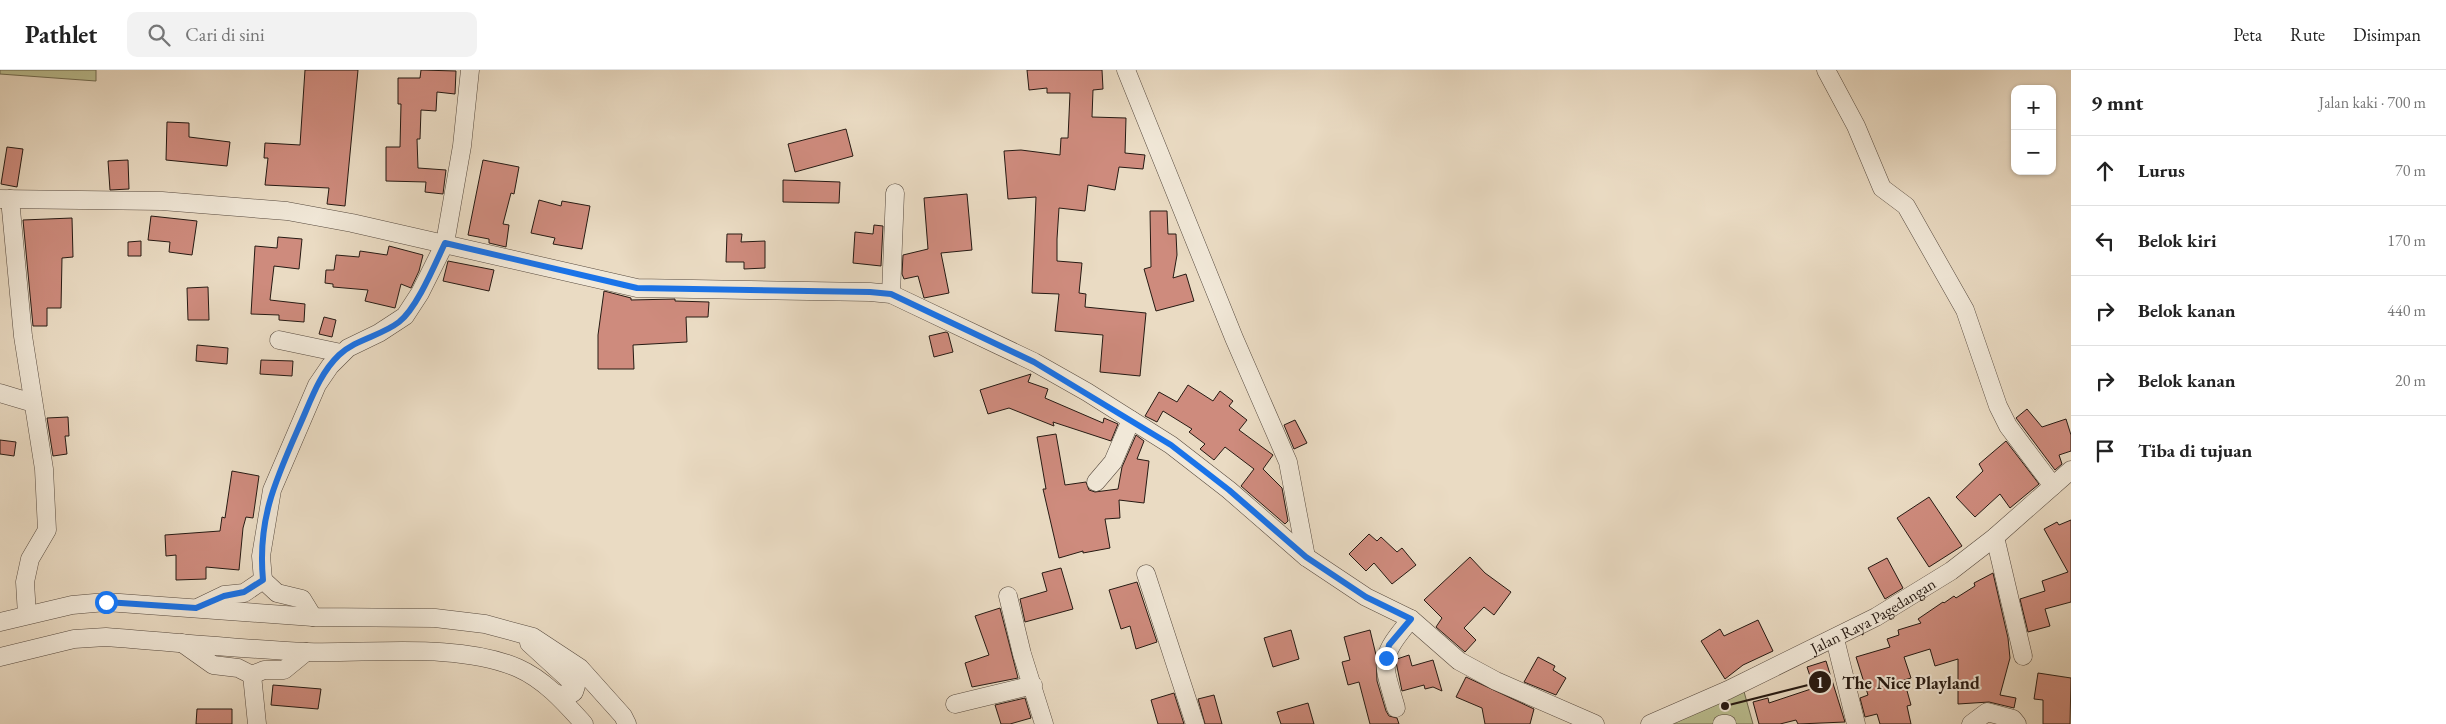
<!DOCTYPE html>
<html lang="id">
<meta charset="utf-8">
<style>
:root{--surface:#fff;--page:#f2f2f2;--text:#222;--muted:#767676;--line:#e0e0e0}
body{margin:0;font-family:"EB Garamond",serif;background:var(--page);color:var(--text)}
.controls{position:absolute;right:15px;top:15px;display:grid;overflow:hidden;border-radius:10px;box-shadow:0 1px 4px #0004}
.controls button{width:45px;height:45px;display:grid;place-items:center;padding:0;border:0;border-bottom:1px solid var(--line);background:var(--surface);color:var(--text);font:25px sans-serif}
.stop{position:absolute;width:15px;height:15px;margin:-11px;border:4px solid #1a73e8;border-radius:50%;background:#fff}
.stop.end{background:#1a73e8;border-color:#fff;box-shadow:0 1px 5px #0008}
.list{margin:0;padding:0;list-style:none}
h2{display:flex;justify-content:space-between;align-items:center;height:65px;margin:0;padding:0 20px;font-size:21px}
h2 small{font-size:16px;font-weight:400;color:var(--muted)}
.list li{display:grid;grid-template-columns:32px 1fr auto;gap:15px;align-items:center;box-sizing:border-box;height:70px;padding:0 20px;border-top:1px solid var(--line)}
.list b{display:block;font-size:19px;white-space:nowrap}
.list em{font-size:16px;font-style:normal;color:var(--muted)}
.icon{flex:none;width:28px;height:28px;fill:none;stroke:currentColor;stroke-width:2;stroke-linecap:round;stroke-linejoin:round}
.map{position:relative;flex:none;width:2071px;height:654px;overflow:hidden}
header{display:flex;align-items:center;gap:30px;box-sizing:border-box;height:70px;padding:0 25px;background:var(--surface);border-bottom:1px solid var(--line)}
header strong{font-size:24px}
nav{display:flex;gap:28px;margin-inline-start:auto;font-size:18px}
.search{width:350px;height:45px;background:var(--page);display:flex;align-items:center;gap:12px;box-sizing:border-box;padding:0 18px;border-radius:10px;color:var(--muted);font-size:19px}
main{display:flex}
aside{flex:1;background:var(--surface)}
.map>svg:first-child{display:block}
.green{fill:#bbbf91;stroke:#706c52}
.building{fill:#ce8b7d;stroke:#261a13}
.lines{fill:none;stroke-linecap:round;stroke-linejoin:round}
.minor-casing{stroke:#574a3f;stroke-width:19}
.minor{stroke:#f1e8d8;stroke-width:18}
.route{stroke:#1a73e8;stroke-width:6}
.labels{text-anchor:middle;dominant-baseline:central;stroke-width:4;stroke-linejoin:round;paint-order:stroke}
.street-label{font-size:16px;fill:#261a13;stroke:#f1e8d8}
.leader{fill:none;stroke:#261a13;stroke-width:2}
.callout-dot{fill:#261a13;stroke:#f1e8d8;stroke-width:2}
.mark-label{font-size:15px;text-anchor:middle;font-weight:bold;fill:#fff}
.callout-label{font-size:18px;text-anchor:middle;font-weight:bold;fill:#261a13;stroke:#f1e8d8;stroke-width:4;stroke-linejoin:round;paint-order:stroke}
</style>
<header>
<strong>Pathlet</strong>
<div class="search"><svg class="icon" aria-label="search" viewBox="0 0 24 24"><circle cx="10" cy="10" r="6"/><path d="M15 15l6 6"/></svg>Cari di sini</div>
<nav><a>Peta</a><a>Rute</a><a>Disimpan</a></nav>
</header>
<main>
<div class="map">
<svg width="2071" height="654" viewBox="0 0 2071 654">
<rect width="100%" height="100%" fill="#eadbc3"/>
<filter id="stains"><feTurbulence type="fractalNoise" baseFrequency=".004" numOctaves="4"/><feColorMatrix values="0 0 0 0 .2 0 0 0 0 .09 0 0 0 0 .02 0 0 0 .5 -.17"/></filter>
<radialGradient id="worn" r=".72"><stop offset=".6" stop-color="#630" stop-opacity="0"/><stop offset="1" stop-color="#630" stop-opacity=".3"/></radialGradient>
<path class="green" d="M 0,0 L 96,0 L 96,11 L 0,4 Z
M 1743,618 L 1753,654 L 1663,654 Z"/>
<path class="building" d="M 305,0 L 358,0 L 345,136 L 327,134 L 329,118 L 265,115 L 268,88 L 264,88 L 265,73 L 300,75 Z
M 421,0 L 456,1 L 455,24 L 437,22 L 436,41 L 421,40 L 420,69 L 417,69 L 418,98 L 446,100 L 443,124 L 425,122 L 426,112 L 386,111 L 386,77 L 400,77 L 401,34 L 398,34 L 398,8 L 420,8 Z
M 1027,0 L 1102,0 L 1103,19 L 1093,20 L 1092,47 L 1126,48 L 1125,83 L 1145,85 L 1143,99 L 1119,97 L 1115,120 L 1088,115 L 1085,141 L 1059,138 L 1057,169 L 1057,191 L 1082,193 L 1079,223 L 1086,224 L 1085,237 L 1146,243 L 1140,306 L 1100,302 L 1103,265 L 1055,261 L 1059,224 L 1032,223 L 1036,127 L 1008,129 L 1004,81 L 1021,80 L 1060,85 L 1061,68 L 1068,68 L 1070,23 L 1047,23 L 1047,18 L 1029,20 Z
M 167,52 L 189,53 L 189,67 L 230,72 L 227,96 L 166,90 Z
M 846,59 L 853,86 L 795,102 L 788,74 Z
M 7,77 L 23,79 L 17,117 L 1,114 Z
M 128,90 L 129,119 L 110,120 L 108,91 Z
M 483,90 L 519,97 L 514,124 L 511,123 L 503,154 L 509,155 L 506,177 L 489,173 L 489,169 L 468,165 Z
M 783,110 L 840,112 L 839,133 L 783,132 Z
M 967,124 L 972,180 L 941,183 L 949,223 L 924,228 L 918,206 L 904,209 L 902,204 L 903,185 L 928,179 L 924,128 Z
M 539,130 L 561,136 L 562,131 L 590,136 L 582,179 L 553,174 L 555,168 L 531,163 Z
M 1150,141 L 1167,141 L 1168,164 L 1176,164 L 1177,185 L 1173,208 L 1186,204 L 1194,231 L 1156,241 L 1144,199 L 1151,197 Z
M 151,146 L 197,151 L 192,185 L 169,182 L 170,172 L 148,170 Z
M 72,148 L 73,187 L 62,188 L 61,238 L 47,238 L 47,256 L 33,256 L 23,150 Z
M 874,155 L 883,156 L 881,196 L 853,193 L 855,162 L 873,164 Z
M 727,164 L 742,164 L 741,172 L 765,171 L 765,198 L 744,199 L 744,192 L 726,192 Z
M 278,167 L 302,169 L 299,199 L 274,196 L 270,230 L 305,234 L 304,252 L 279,250 L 279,245 L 251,244 L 255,176 L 277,178 Z
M 141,171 L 141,186 L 128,186 L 128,172 Z
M 389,176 L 423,185 L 419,201 L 411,218 L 401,214 L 395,238 L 365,231 L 368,220 L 333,217 L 333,214 L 325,213 L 326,200 L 334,200 L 336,185 L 359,187 L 360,181 L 387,185 Z
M 448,191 L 494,200 L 489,221 L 443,211 Z
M 208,217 L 209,250 L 188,250 L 187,218 Z
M 604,221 L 631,228 L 631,230 L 675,229 L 675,231 L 709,232 L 708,247 L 686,247 L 687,272 L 633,275 L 634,299 L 598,299 L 598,265 Z
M 324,247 L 336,250 L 332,267 L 319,264 Z
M 946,262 L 948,263 L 953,282 L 934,287 L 929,266 Z
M 197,275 L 228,278 L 227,294 L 196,291 Z
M 261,290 L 293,291 L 292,306 L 260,304 Z
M 1031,304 L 1028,312 L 1048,319 L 1045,328 L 1103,353 L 1104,348 L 1118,354 L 1111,371 L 1053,352 L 1054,356 L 1009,338 L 988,344 L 980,320 Z
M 1188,315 L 1213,331 L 1220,321 L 1233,331 L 1229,336 L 1247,350 L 1239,360 L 1273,385 L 1263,399 L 1282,418 L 1288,451 L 1285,454 L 1241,416 L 1254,399 L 1225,377 L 1214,390 L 1200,379 L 1205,374 L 1189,362 L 1192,359 L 1163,341 L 1157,352 L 1145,346 L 1159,322 L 1177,332 Z
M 2027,339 L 2042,357 L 2066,349 L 2071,365 L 2071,381 L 2059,385 L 2062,394 L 2055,400 L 2016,348 Z
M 68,347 L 69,366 L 65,366 L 67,384 L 53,386 L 47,348 Z
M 1295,350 L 1307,373 L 1294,379 L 1284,355 Z
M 1056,364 L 1065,415 L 1086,412 L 1089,420 L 1095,422 L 1118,419 L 1122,397 L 1136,365 L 1144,371 L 1137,389 L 1149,391 L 1144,433 L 1119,430 L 1120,448 L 1105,449 L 1110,478 L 1083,483 L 1083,481 L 1059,488 L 1043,419 L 1046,419 L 1037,367 Z
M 0,370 L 16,372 L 14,386 L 0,384 Z
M 2006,371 L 2039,414 L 2010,438 L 2000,424 L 1975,447 L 1956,427 L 1983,401 L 1979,394 Z
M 232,401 L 259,406 L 253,448 L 246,447 L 243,458 L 239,500 L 206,497 L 206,509 L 176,510 L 176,485 L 166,486 L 165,465 L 220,461 L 222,447 L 225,448 Z
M 1929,427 L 1962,476 L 1929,497 L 1897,448 Z
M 2071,450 L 2071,532 L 2045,539 L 2050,556 L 2028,562 L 2020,529 L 2045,521 L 2042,511 L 2068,502 L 2044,459 L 2057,452 L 2059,455 Z
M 1369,464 L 1377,471 L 1381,467 L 1397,482 L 1402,478 L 1416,495 L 1392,514 L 1374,493 L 1366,501 L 1349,484 Z
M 1470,487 L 1485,503 L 1511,522 L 1494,545 L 1484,537 L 1464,558 L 1476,570 L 1465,582 L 1436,557 L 1442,548 L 1424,530 Z
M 1887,488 L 1903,518 L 1885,529 L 1868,498 Z
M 1061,498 L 1073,539 L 1025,552 L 1020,529 L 1047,521 L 1042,503 Z
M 1993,503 L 2008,568 L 2010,588 L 2000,625 L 2016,628 L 2014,638 L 1989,632 L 1958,634 L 1958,589 L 1935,596 L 1930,579 L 1904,587 L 1911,608 L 1904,610 L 1911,635 L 1907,636 L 1911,654 L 1880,654 L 1877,644 L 1865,647 L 1860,628 L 1868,625 L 1856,587 L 1890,577 L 1887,569 L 1899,565 L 1898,560 L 1921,553 L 1918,549 L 1943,532 L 1944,533 L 1954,526 L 1956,528 L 1975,516 L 1974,513 Z
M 1137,512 L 1157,572 L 1136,579 L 1130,556 L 1121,559 L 1109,520 Z
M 1000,538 L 1018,608 L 972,617 L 965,593 L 989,585 L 975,546 Z
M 1758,550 L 1773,581 L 1743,595 L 1725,609 L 1701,571 L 1720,559 L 1724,566 Z
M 1291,560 L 1299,589 L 1273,597 L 1264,568 Z
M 1370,560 L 1376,585 L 1377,611 L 1386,641 L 1389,646 L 1397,648 L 1399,654 L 1370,654 L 1359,612 L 1348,615 L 1342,592 L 1350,590 L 1344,567 Z
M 1409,585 L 1412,596 L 1433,590 L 1442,621 L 1433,617 L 1425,619 L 1424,615 L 1402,621 L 1396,592 L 1397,589 Z
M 1538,587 L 1555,596 L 1553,600 L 1566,608 L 1556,625 L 1524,612 Z
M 1826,591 L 1845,652 L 1798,654 L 1796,650 L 1780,654 L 1759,654 L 1753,632 L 1768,628 L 1769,633 L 1814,618 L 1807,597 Z
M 2038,603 L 2071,608 L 2070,654 L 2043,654 L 2043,630 L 2034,629 Z
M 1466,607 L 1534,639 L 1530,654 L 1485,654 L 1482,638 L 1456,627 Z
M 273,615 L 321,619 L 318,639 L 271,635 Z
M 1174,623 L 1184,654 L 1158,654 L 1151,630 Z
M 1214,625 L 1222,654 L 1205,654 L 1198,629 Z
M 1025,628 L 1031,648 L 1010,654 L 1001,654 L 995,635 Z
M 1308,633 L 1314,654 L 1281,654 L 1277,642 Z
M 197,639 L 232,639 L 232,654 L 196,654 Z"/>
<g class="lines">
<g class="minor-casing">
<g id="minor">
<path d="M 1126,0 L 1234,268 L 1288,392 L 1306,487"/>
<path d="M 1826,0 L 1856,56 L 1882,118 L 1906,136 L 1965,240 L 1998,336 L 2008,356 L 2053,416"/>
<path d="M 0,129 L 162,131 L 287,141 L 352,153 L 637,218 L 870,222 L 891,224 L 1034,292 L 1087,322 L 1171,375 L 1229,420 L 1306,487 L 1366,527 L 1411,549 L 1459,591 L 1496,611 L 1595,654"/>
<path d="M 10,129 L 23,266 L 44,399 L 47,460 L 30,489 L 25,512 L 27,545"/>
<path d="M 891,224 L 895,123"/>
<path d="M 279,270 L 341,283"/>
<path d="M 0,323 L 33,333"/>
<path d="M 1096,412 L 1113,392 L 1131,350"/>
<path d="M 1995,467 L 2023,586"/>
<path d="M 1146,504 L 1195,654"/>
<path d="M 263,510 L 261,486 L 272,420 L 317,315 L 330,296 L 348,278 L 379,263 L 405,246 L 420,223 L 445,173 L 462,76 L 470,0"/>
<path d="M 1008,526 L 1022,584 L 1044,654"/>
<path d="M 199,537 L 224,525 L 244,523 L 263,510 L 277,523 L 302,529 L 313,547"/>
<path d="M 0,552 L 72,535 L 106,532 L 313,547 L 435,548 L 485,554 L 533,567 L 580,598 L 623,646 L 627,654"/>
<path d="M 1835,569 L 1856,654"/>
<path d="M 182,573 L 213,595 L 238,598 L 252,605 L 264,600 L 284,600 L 306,582"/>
<path d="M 529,573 L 576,616 L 574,622 L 568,626 L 558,624"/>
<path d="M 0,587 L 74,569 L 106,567 C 173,572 240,579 307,582 C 371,584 458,572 518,598 C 545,610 565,633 584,654"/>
<path d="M 252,605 L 257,654"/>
<path d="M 955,634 L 1033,615"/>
<path d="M 1396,638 C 1382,590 1378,589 1411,549"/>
<path id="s1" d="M 1650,654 L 1728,620 L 1876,547 L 1951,501 L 1995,467 L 2071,400"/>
<path d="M 1722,654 L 1727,654"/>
<path d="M 1971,654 L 1987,642 L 2013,649 L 2017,654"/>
</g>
</g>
<use href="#minor" class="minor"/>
</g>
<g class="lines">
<path class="route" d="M 106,532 L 196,538 L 224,526 L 244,522 L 263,510 C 257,447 277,407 302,350 C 312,327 321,302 339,285 C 356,269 381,266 399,252 C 417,238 435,194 445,173 L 637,218 L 870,222 L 891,224 L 1034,292 L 1171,375 L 1229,420 L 1306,487 L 1366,527 L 1411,549 L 1389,575 L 1386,588"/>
</g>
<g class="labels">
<g class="street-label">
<text stroke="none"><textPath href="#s1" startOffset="248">Jalan Raya Pagedangan</textPath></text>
</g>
</g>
<path class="leader" d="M1725 636L1820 612"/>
<g class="callout-dot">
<circle cx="1725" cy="636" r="5"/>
<circle cx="1820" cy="612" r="12"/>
</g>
<g class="mark-label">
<text x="1820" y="618">1</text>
</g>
<g class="callout-label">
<text x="1911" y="619">The Nice Playland</text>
</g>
<rect width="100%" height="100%" filter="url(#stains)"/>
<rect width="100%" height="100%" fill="url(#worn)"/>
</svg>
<div class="controls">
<button>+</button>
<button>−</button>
</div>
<div class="stop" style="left:106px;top:532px"></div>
<div class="stop end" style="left:1386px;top:588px"></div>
</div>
<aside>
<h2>9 mnt<small>Jalan kaki · 700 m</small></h2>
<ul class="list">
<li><svg class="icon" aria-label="ahead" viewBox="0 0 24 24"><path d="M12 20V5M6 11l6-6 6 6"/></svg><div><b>Lurus</b></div><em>70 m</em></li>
<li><svg class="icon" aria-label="left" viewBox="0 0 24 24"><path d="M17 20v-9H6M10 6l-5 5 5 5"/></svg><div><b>Belok kiri</b></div><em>170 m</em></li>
<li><svg class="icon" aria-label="right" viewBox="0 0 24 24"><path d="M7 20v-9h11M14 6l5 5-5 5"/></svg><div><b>Belok kanan</b></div><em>440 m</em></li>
<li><svg class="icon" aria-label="right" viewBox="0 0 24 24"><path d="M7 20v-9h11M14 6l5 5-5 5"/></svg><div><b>Belok kanan</b></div><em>20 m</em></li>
<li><svg class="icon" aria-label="arrive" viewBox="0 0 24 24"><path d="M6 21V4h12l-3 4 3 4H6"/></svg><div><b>Tiba di tujuan</b></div></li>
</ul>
</aside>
</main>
